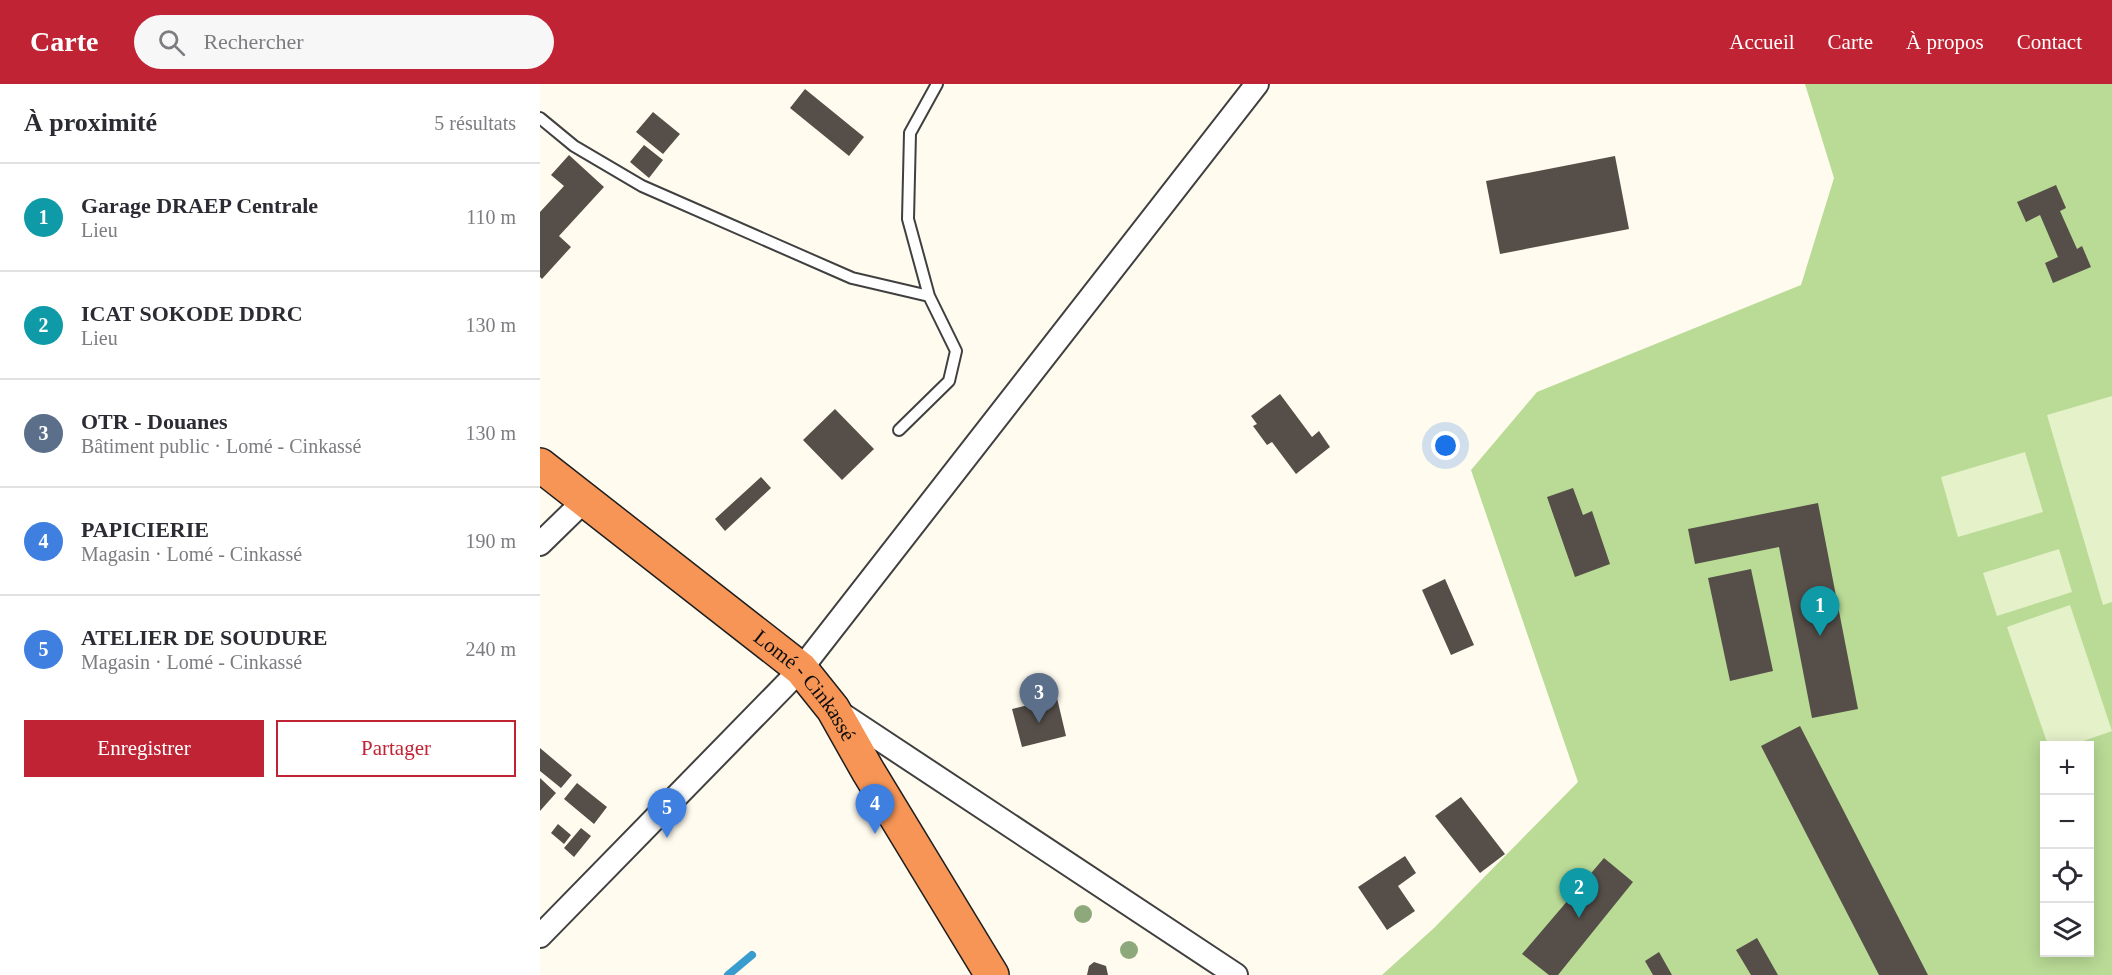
<!DOCTYPE html>
<html lang="fr">
<meta charset="utf-8">
<style>
:root{--surface:#fff;--page:#f7f7f7;--text:#2b2b33;--muted:#7c7c81;--line:#e1e1e2;--accent:#bf2334}
body{margin:0;font-family:"Times New Roman",serif;background:var(--page);color:var(--text)}
.controls{position:absolute;right:18px;bottom:18px;display:grid;overflow:hidden;border-radius:0px;box-shadow:0 3px 15px #0003}
.controls button{width:54px;height:54px;display:grid;place-items:center;padding:0;border:0;border-bottom:2px solid var(--line);background:var(--surface);color:var(--text);font:30px sans-serif}
.you{position:absolute;left:906px;top:362px;width:21px;height:21px;margin:-15px;border:4px solid #fff;border-radius:50%;background:#1a73e8;box-shadow:0 0 0 9px #1a73e833}
.badge{display:grid;place-items:center;width:39px;height:39px;border-radius:50%;background:var(--accent);color:#fff;font-size:20px;font-weight:700}
.pin{position:absolute;translate:-50% -50px;filter:drop-shadow(0 2px 3px #0008)}
.pin::after{content:'';position:absolute;top:32px;width:21px;height:18px;background:inherit;clip-path:polygon(0 0,100% 0,50% 100%)}
.list{margin:0;padding:0;list-style:none}
h2{display:flex;justify-content:space-between;align-items:center;height:78px;margin:0;padding:0 24px;font-size:26px}
h2 small{font-size:20px;font-weight:400;color:var(--muted)}
.list li{display:grid;grid-template-columns:39px 1fr auto;gap:18px;align-items:center;box-sizing:border-box;height:108px;padding:0 24px;border-top:2px solid var(--line)}
.list b{display:block;font-size:22px;white-space:nowrap}
.list p{margin:0;font-size:20px;white-space:nowrap;color:var(--muted)}
.list em{font-size:20px;font-style:normal;color:var(--muted)}
.actions{display:flex;gap:12px;padding:18px 24px}
.actions a{flex:1;padding:14px 0;border:2px solid var(--accent);border-radius:0px;text-align:center;font-size:21px;color:var(--accent)}
.actions .main{background:var(--accent);color:#fff}
.icon{flex:none;width:33px;height:33px;fill:none;stroke:currentColor;stroke-width:2;stroke-linecap:round;stroke-linejoin:round}
.map{position:relative;flex:none;width:1572px;height:891px;overflow:hidden}
header{display:flex;align-items:center;gap:36px;box-sizing:border-box;height:84px;padding:0 30px;background:var(--accent);color:#fff}
header strong{font-size:28px}
nav{display:flex;gap:33px;margin-inline-start:auto;font-size:21px}
.search{width:420px;height:54px;background:var(--page);display:flex;align-items:center;gap:15px;box-sizing:border-box;padding:0 21px;border-radius:33px;color:var(--muted);font-size:22px}
main{display:flex}
aside{flex:1;background:var(--surface)}
.map>svg:first-child{display:block}
.forest{fill:#b9db96;fill-rule:evenodd}
.pitch{fill:#e5f1c9}
.lines{fill:none;stroke-linecap:round;stroke-linejoin:round}
.stream{stroke:#389ccf;stroke-width:8}
.building{fill:#564e49}
.lane-casing{stroke:#404040;stroke-width:14}
.street-casing{stroke:#404040;stroke-width:26}
.highway-casing{stroke:#1e1e1e;stroke-width:36}
.lane{stroke:#fff;stroke-width:10}
.street{stroke:#fff;stroke-width:22}
.highway{stroke:#f69555;stroke-width:33}
.tree{fill:#8da97b}
.labels{text-anchor:middle;dominant-baseline:central;stroke-width:6;stroke-linejoin:round;paint-order:stroke}
.street-label{font-size:21px;fill:#0d0d0d;stroke:#fff}
</style>
<header>
<strong>Carte</strong>
<div class="search"><svg class="icon" aria-label="search" viewBox="0 0 24 24"><circle cx="10" cy="10" r="6"/><path d="M15 15l6 6"/></svg>Rechercher</div>
<nav><a>Accueil</a><a>Carte</a><a>À propos</a><a>Contact</a></nav>
</header>
<main>
<aside>
<h2>À proximité<small>5 résultats</small></h2>
<ul class="list">
<li><span class="badge" style="background:#0f9aa8">1</span><div><b>Garage DRAEP Centrale</b><p>Lieu</p></div><em>110 m</em></li>
<li><span class="badge" style="background:#0f9aa8">2</span><div><b>ICAT SOKODE DDRC</b><p>Lieu</p></div><em>130 m</em></li>
<li><span class="badge" style="background:#5c6f8a">3</span><div><b>OTR - Douanes</b><p>Bâtiment public · Lomé - Cinkassé</p></div><em>130 m</em></li>
<li><span class="badge" style="background:#3f7fe0">4</span><div><b>PAPICIERIE</b><p>Magasin · Lomé - Cinkassé</p></div><em>190 m</em></li>
<li><span class="badge" style="background:#3f7fe0">5</span><div><b>ATELIER DE SOUDURE</b><p>Magasin · Lomé - Cinkassé</p></div><em>240 m</em></li>
</ul>
<div class="actions"><a class="main">Enregistrer</a><a>Partager</a></div>
</aside>
<div class="map">
<svg width="1572" height="891" viewBox="0 0 1572 891">
<rect width="100%" height="100%" fill="#fffbee"/>
<path class="forest" d="M 1265,0 L 1572,0 L 1572,891 L 842,891 L 894,844 L 1038,698 L 931,386 L 997,308 L 1261,201 L 1294,94 ZM 1504,662 L 1550,662 L 1550,868 L 1504,868 Z"/>
<path class="pitch" d="M 1572,312 L 1572,518 L 1563,521 L 1507,331 Z
M 1485,368 L 1503,428 L 1418,453 L 1401,393 Z
M 1519,465 L 1532,508 L 1457,532 L 1443,489 Z
M 1530,521 L 1572,647 L 1532,661 L 1508,661 L 1467,543 Z"/>
<g class="lines">
<path class="stream" d="M 188,891 L 212,871"/>
</g>
<path class="building" d="M 265,5 L 324,53 L 309,72 L 250,24 Z
M 113,28 L 140,50 L 123,70 L 96,48 Z
M 104,61 L 123,76 L 109,94 L 90,78 Z
M 29,71 L 64,103 L 19,152 L 31,163 L 2,195 L 0,193 L 0,128 L 24,102 L 11,91 Z
M 1075,72 L 1089,145 L 960,170 L 946,97 Z
M 1516,101 L 1526,124 L 1520,127 L 1537,165 L 1542,162 L 1551,183 L 1513,199 L 1505,179 L 1518,173 L 1500,131 L 1486,138 L 1477,118 Z
M 740,310 L 772,353 L 779,347 L 790,363 L 756,390 L 732,358 L 727,361 L 713,342 L 717,340 L 711,332 Z
M 295,325 L 334,365 L 302,396 L 263,356 Z
M 221,393 L 231,404 L 185,447 L 175,435 Z
M 1033,404 L 1043,431 L 1052,427 L 1070,480 L 1035,493 L 1007,413 Z
M 1278,419 L 1318,625 L 1272,634 L 1239,463 L 1155,480 L 1148,445 Z
M 1211,485 L 1233,587 L 1190,597 L 1168,494 Z
M 905,495 L 934,561 L 911,571 L 882,506 Z
M 517,614 L 526,652 L 482,663 L 472,625 Z
M 1260,642 L 1388,891 L 1339,891 L 1221,662 Z
M 0,664 L 32,691 L 21,704 L 0,687 Z
M 0,694 L 16,709 L 0,727 Z
M 37,699 L 67,723 L 54,740 L 24,715 Z
M 921,713 L 965,770 L 940,789 L 895,732 Z
M 18,740 L 31,751 L 24,760 L 11,749 Z
M 41,744 L 51,752 L 34,773 L 24,764 Z
M 865,772 L 876,789 L 858,802 L 875,827 L 847,846 L 818,803 Z
M 1064,774 L 1093,798 L 1018,891 L 1009,891 L 982,870 Z
M 1217,854 L 1238,891 L 1211,891 L 1196,866 Z
M 1119,868 L 1132,891 L 1113,891 L 1105,877 Z
M 554,878 L 566,882 L 568,891 L 547,891 L 549,882 Z"/>
<g class="lines">
<g class="lane-casing">
<path id="lane" d="M 0,34 L 34,62 L 102,102 L 312,194 L 389,212 L 416,267 L 409,297 L 359,346
M 389,212 L 368,135 L 370,49 L 397,0"/>
</g>
<g class="street-casing">
<path id="street" d="M 0,460 L 45,416
M 297,627 L 696,891
M 0,852 L 261,585 L 717,0"/>
</g>
<g class="highway-casing">
<g id="highway">
<path id="s1" d="M 0,381 L 261,585 L 293,625 L 328,687 L 452,891"/>
</g>
</g>
<use href="#lane" class="lane"/>
<use href="#street" class="street"/>
<use href="#highway" class="highway"/>
</g>
<g class="tree">
<circle cx="543" cy="830" r="9"/>
<circle cx="589" cy="866" r="9"/>
</g>
<g class="labels">
<g class="street-label">
<text stroke="none"><textPath href="#s1" startOffset="346">Lomé - Cinkassé</textPath></text>
</g>
</g>
</svg>
<div class="controls">
<button>+</button>
<button>−</button>
<button><svg class="icon" aria-label="locate" viewBox="0 0 24 24"><circle cx="12" cy="12" r="6"/><path d="M12 2v4M12 18v4M2 12h4M18 12h4"/></svg></button>
<button><svg class="icon" aria-label="layers" viewBox="0 0 24 24"><path d="M12 4l9 5-9 5-9-5zM3 14l9 5 9-5"/></svg></button>
</div>
<div class="you"></div>
<div class="pin badge" style="left:1280px;top:552px;background:#0f9aa8">1</div>
<div class="pin badge" style="left:1039px;top:834px;background:#0f9aa8">2</div>
<div class="pin badge" style="left:499px;top:639px;background:#5c6f8a">3</div>
<div class="pin badge" style="left:335px;top:750px;background:#3f7fe0">4</div>
<div class="pin badge" style="left:127px;top:754px;background:#3f7fe0">5</div>
</div>
</main>
